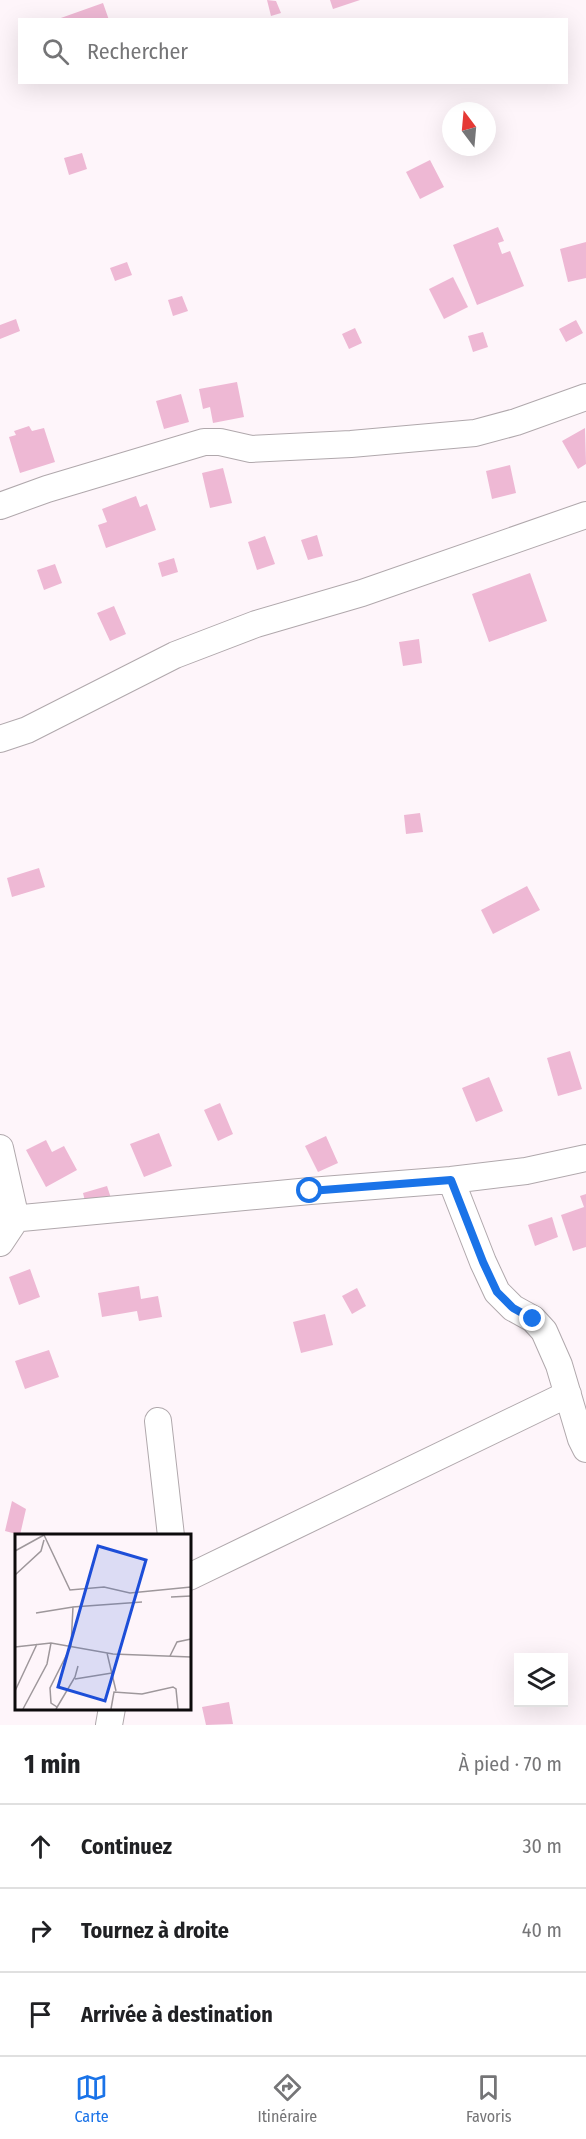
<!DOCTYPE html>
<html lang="fr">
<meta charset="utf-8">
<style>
:root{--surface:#fff;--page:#f2f2f2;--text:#202124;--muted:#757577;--line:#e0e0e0;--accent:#1a73e8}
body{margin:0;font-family:"Fira Sans Condensed",sans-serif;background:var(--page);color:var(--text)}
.controls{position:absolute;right:18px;bottom:18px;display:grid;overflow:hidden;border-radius:0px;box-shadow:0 6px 24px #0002}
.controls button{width:54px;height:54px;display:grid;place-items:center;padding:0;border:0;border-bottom:2px solid var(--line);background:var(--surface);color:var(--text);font:30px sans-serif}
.compass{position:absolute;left:442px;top:102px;width:54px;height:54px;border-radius:50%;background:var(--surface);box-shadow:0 6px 24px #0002;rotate:344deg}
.stop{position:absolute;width:18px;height:18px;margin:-14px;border:4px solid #1a73e8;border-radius:50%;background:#fff}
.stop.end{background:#1a73e8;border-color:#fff;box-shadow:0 2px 6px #0008}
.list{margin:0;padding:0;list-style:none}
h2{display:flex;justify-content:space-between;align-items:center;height:78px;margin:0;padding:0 24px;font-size:26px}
h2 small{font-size:20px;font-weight:400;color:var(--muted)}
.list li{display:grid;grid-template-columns:39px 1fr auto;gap:18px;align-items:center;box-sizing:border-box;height:84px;padding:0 24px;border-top:2px solid var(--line)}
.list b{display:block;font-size:22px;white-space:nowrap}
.list em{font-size:20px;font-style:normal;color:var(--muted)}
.icon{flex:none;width:33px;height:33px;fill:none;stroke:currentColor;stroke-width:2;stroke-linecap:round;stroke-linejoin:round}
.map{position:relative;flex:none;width:586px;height:1725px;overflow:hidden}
.search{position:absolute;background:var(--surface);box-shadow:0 6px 24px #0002;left:18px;right:18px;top:18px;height:66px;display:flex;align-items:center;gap:15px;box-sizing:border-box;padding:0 21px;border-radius:0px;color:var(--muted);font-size:22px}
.sheet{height:330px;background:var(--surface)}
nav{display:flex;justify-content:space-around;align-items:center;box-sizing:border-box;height:84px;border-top:2px solid var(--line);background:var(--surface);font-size:16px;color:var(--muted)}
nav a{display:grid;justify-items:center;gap:3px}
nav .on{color:var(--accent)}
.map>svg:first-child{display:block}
.building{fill:#eeb8d4}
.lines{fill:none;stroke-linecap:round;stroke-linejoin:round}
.minor-casing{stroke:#b0a8ac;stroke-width:28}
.minor{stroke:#fff;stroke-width:26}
.route{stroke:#1a73e8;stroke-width:8}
.inset-road{fill:none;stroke:#9e979b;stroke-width:1.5}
.view{fill:#1d4ed8;fill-opacity:0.15;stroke:#1d4ed8;stroke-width:3}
.inset-edge{fill:none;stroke:#0d0b0c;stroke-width:3}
</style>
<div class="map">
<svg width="586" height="1725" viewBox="0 0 586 1725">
<rect width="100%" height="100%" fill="#fef5fa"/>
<path class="building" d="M 267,0 L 276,1 L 281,13 L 271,16 Z
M 330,0 L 360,0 L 333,9 Z
M 103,3 L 109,20 L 58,20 L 58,19 Z
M 82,153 L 87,169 L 69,175 L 64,158 Z
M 430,160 L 444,187 L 420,199 L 406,172 Z
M 498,227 L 504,241 L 498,243 L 502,254 L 510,251 L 524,286 L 477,305 L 453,245 Z
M 586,242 L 586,278 L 568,282 L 560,249 Z
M 127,262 L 132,275 L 115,281 L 110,268 Z
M 453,277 L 468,307 L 444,319 L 429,289 Z
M 182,296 L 188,311 L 173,316 L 168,300 Z
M 16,319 L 20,331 L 0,339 L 0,325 Z
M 576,320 L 583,333 L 566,342 L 559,329 Z
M 355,328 L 362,343 L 349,349 L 342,334 Z
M 483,332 L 488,347 L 473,352 L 468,336 Z
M 237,382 L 244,417 L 213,423 L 210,407 L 203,409 L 199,389 Z
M 181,394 L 189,422 L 164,429 L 156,401 Z
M 29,426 L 32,431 L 44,428 L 55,462 L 20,473 L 9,437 L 16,435 L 14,431 Z
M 585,428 L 586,464 L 578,469 L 562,441 Z
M 510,465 L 516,493 L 492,499 L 486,471 Z
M 223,468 L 232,503 L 210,508 L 202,473 Z
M 136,496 L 140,507 L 147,504 L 156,530 L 106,548 L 98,525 L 107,522 L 102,509 Z
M 317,535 L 323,556 L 308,560 L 301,540 Z
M 265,536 L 275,564 L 257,570 L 248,542 Z
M 174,558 L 178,572 L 162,577 L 158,563 Z
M 55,564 L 62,583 L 44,590 L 37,570 Z
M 530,573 L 547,621 L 489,642 L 472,594 Z
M 114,606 L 126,634 L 110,641 L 97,613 Z
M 419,639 L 422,663 L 403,666 L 399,642 Z
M 420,813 L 423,832 L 406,834 L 404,815 Z
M 39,868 L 45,887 L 12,897 L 7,878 Z
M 527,886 L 540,910 L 493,934 L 481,910 Z
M 570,1051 L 582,1089 L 558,1096 L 547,1058 Z
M 489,1077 L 503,1111 L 476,1122 L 462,1088 Z
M 220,1103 L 233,1134 L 218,1141 L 204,1110 Z
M 159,1133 L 172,1166 L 144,1177 L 130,1144 Z
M 326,1136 L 338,1163 L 318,1172 L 305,1146 Z
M 46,1140 L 52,1152 L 64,1146 L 77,1170 L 46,1187 L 26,1150 Z
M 107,1186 L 111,1198 L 86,1205 L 83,1193 Z
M 586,1194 L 586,1247 L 573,1251 L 561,1215 L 584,1207 L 580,1196 Z
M 552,1217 L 558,1237 L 535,1246 L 528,1225 Z
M 30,1269 L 40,1297 L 19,1305 L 9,1277 Z
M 139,1286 L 141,1299 L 158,1296 L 162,1317 L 139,1321 L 137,1311 L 102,1317 L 98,1293 Z
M 357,1288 L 366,1306 L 352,1314 L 342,1296 Z
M 325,1314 L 333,1345 L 301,1353 L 293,1322 Z
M 49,1350 L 59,1377 L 25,1389 L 15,1361 Z
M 12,1501 L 26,1509 L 20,1535 L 5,1531 Z
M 229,1702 L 233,1724 L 206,1725 L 202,1707 Z"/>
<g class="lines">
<g class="minor-casing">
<path id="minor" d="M 0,506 L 47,489 L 204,442 L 220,442 L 251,449 L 351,444 L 475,433 L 516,422 L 586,397
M 0,739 L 27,730 L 175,655 L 256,624 L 362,593 L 586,515
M 0,1148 L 16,1219 L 0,1243
M 451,1180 L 483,1262 L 497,1292 L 513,1308 L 533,1319 L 544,1331 L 559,1365 L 581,1439 L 586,1449
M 0,1220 L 310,1191 L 451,1180 L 526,1171 L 586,1158
M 158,1421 L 171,1536
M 189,1577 L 568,1394
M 109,1725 L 112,1708"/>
</g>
<use href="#minor" class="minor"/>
</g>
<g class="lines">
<path class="route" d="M 310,1191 L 451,1180 L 483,1262 L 497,1292 L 513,1308 L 533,1319"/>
</g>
<g transform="translate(15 1534)">
<rect width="176" height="176" fill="#fef5fa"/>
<path class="inset-road" d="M 29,1 L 55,56 L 89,53 L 115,59 L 176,53M 0,17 L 29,1M 0,41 L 26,17 L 29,6M 156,63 L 176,62M 21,79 L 58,73M 0,113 L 36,109 L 98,120 L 176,123M 92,119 L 101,157M 155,122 L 162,108 L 176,105M 60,145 L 97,139M 0,157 L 22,110M 42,173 L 36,169 L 35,154 L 56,112 L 58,73 L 127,68M 8,175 L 32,130 L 36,109M 41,175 L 60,143 L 63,132M 96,175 L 99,158 L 127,160 L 158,153 L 161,155 L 163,175"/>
<path class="view" d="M 83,12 L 131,26 L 90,167 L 43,153 Z"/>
<rect width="176" height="176" class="inset-edge"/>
</g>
</svg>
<div class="controls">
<button><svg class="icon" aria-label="layers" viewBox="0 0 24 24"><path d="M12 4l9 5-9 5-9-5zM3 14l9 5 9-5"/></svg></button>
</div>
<svg class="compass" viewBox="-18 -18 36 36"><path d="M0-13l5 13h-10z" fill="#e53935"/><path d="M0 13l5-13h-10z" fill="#757577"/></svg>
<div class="stop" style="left:310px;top:1191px"></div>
<div class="stop end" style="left:533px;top:1319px"></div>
<div class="search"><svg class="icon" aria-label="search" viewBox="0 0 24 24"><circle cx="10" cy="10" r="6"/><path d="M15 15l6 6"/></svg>Rechercher</div>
</div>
<section class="sheet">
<h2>1 min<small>À pied · 70 m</small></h2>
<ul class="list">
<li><svg class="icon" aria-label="ahead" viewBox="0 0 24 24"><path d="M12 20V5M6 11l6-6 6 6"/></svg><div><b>Continuez</b></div><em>30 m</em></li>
<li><svg class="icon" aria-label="right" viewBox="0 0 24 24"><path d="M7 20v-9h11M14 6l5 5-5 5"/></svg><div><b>Tournez à droite</b></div><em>40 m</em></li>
<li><svg class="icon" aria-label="arrive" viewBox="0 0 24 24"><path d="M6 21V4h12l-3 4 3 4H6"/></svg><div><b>Arrivée à destination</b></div></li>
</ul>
</section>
<nav>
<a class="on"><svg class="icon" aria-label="map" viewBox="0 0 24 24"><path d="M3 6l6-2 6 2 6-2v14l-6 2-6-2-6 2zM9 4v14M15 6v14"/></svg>Carte</a>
<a><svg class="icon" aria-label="directions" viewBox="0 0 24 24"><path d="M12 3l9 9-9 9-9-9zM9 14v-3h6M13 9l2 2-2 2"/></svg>Itinéraire</a>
<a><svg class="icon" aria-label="saved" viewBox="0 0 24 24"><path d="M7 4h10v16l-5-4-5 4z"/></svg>Favoris</a>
</nav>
